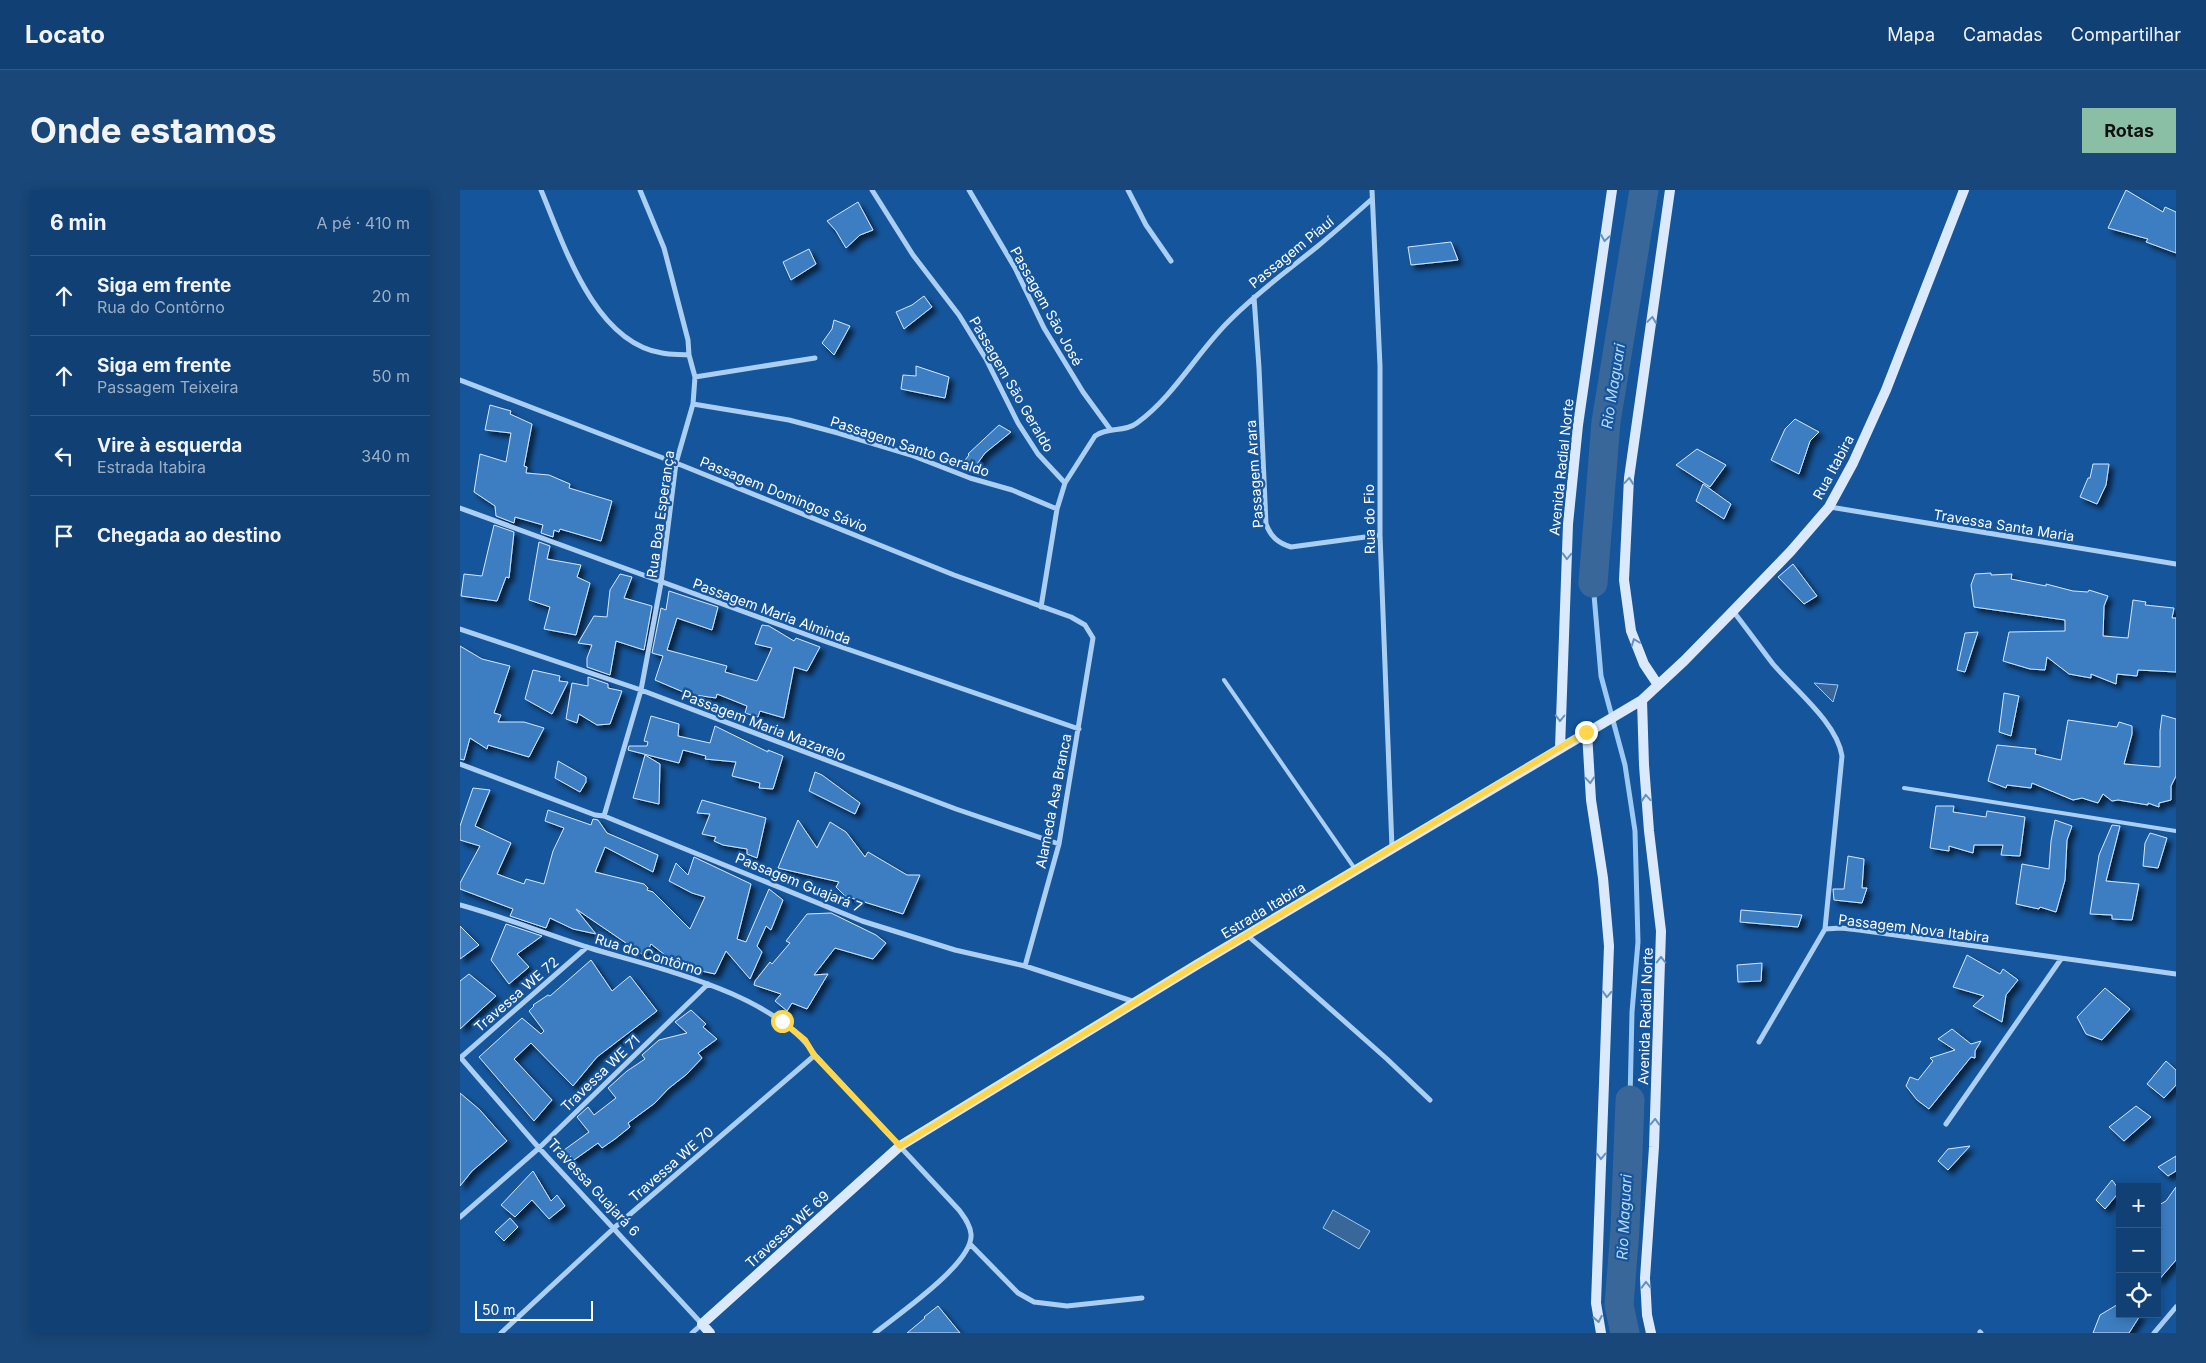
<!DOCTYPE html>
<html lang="pt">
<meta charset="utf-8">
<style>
:root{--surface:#104074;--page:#194779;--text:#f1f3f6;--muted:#9cafc5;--line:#305986;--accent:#8abfa5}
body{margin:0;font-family:Inter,sans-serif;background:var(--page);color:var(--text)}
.controls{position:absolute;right:15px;bottom:15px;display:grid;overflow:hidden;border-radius:0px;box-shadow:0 2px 12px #0003}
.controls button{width:45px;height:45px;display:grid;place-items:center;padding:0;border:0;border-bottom:1px solid var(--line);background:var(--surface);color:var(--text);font:25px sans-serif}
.scale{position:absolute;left:15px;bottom:12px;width:118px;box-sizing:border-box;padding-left:5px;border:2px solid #fff;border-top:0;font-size:14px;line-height:18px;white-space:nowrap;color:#fff;-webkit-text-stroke:4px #15559b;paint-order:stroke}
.stop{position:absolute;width:15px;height:15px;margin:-11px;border:4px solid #ffd54a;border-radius:50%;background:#fff}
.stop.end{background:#ffd54a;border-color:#fff;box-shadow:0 1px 5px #0008}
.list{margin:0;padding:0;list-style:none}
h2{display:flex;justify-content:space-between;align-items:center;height:65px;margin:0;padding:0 20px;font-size:21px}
h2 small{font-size:16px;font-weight:400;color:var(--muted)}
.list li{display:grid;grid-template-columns:32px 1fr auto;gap:15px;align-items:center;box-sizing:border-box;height:80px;padding:0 20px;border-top:1px solid var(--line)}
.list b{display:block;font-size:19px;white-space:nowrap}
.list p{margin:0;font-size:16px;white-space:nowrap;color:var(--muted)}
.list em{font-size:16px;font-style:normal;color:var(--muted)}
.icon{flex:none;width:28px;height:28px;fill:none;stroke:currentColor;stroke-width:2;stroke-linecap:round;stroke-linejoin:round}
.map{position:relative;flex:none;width:1716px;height:1143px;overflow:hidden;border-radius:0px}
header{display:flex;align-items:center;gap:30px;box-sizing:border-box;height:70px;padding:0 25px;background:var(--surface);border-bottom:1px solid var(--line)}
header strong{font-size:24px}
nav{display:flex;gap:28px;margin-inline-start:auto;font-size:18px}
.intro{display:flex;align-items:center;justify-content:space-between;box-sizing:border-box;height:120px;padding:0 30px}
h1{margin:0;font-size:35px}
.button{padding:12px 22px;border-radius:0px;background:var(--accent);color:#111;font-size:18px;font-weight:700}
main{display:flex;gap:30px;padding:0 30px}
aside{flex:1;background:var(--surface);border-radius:0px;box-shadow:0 2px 12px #0003}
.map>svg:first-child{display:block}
.water{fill:#39679a;stroke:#9dc9f5}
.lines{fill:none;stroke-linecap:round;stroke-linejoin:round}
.stream{stroke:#9dc9f5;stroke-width:5}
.river{stroke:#39679a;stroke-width:29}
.building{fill:#3e7ec2;stroke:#d3e7fd;filter:url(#shadow)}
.lane{stroke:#abcef3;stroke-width:4}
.street{stroke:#abcef3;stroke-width:5}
.secondary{stroke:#daeafc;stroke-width:10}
.oneway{stroke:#6491c2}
.route{stroke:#ffd54a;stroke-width:6}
.labels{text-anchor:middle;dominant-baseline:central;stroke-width:4.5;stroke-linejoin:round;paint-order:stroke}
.street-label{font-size:14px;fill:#fff;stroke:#15559b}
.water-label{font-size:15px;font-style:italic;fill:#b7d8f9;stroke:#15559b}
</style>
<header>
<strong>Locato</strong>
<nav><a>Mapa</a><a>Camadas</a><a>Compartilhar</a></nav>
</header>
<div class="intro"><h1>Onde estamos</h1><a class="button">Rotas</a></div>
<main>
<aside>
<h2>6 min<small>A pé · 410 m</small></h2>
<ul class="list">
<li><svg class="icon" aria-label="ahead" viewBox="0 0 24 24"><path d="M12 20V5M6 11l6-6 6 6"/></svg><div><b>Siga em frente</b><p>Rua do Contôrno</p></div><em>20 m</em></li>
<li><svg class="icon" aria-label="ahead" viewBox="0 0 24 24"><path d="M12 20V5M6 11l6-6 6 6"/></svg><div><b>Siga em frente</b><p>Passagem Teixeira</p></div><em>50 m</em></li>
<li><svg class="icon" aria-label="left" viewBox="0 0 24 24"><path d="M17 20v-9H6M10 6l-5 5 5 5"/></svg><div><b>Vire à esquerda</b><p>Estrada Itabira</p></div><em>340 m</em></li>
<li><svg class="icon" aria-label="arrive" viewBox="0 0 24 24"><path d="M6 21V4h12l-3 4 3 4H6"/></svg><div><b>Chegada ao destino</b></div></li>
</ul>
</aside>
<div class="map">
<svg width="1716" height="1143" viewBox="0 0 1716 1143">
<defs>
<filter id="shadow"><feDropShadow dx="4.5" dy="4.5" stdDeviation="2.5" flood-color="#0009"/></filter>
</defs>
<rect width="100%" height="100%" fill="#15559b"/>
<path class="water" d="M 1354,493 L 1378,495 L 1373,512 Z
M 873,1020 L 910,1041 L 899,1059 L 863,1038 Z"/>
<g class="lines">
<path class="stream" d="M 1133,393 L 1141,486 L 1165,575 L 1175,641 L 1178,752 L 1172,822 L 1170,910"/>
<path class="river" d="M 1133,393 L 1146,232 L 1184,0
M 1165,1143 L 1159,1115 L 1165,1039 L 1170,910"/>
</g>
<path class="building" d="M 1666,0 L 1703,22 L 1705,17 L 1716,22 L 1716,63 L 1686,52 L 1688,49 L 1648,38 Z
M 398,12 L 413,40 L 400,45 L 386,58 L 376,41 L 367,31 Z
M 991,52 L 998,70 L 951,75 L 948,57 Z
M 349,59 L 356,74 L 331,90 L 323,72 Z
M 464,106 L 472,117 L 444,139 L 436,122 L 452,115 Z
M 374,130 L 390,136 L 374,165 L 362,153 L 372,139 Z
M 456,176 L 489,187 L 485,208 L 441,199 L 443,185 L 456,186 Z
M 30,215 L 51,221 L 50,224 L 72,234 L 64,276 L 67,277 L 66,283 L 89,285 L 110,294 L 109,298 L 152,311 L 141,351 L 100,339 L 99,342 L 94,340 L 93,347 L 81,343 L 83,335 L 55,327 L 54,333 L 36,326 L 35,316 L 14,302 L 20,264 L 46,272 L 51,243 L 25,240 Z
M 1335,229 L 1359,242 L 1350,251 L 1339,284 L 1311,270 L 1325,239 Z
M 539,235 L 551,242 L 525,263 L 512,281 L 502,274 L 509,265 L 508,264 Z
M 1237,259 L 1266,275 L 1250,297 L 1216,275 Z
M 1633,274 L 1649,274 L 1646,295 L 1637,314 L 1620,307 L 1628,288 L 1630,288 Z
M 1243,294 L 1271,314 L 1264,329 L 1236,311 Z
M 34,335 L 54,342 L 49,388 L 46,387 L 37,411 L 1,406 L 4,384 L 22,386 Z
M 79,352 L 90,356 L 87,369 L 121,375 L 117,387 L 130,393 L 116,445 L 84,439 L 90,417 L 69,410 Z
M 1333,374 L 1357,406 L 1344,414 L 1318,387 Z
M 1531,383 L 1531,385 L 1552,384 L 1551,389 L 1586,396 L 1586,394 L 1613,401 L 1628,402 L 1629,400 L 1648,406 L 1644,416 L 1643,446 L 1668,448 L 1673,410 L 1686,412 L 1685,415 L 1714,418 L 1712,428 L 1716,428 L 1716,482 L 1678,480 L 1677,486 L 1657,484 L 1656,494 L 1631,484 L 1631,488 L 1609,484 L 1587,467 L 1585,480 L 1570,479 L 1543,471 L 1549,442 L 1605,441 L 1605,430 L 1514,417 L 1511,395 L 1515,384 Z
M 160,384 L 172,387 L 164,408 L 192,416 L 184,460 L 156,451 L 150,485 L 127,477 L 127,468 L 132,455 L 118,453 L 134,426 L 147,427 L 150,400 Z
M 209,401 L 258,417 L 252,440 L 217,428 L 207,460 L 267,476 L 265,482 L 297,491 L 312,458 L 295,454 L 302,435 L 309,436 L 334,451 L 336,448 L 360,457 L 347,481 L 334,477 L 324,528 L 300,521 L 298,527 L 285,523 L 287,516 L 257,504 L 256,508 L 228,504 L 195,490 L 203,466 L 192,463 L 201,418 L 206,420 Z
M 1518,442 L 1505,482 L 1497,480 L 1505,443 Z
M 0,456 L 22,469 L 50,476 L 34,523 L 41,525 L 38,532 L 64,532 L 84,538 L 69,567 L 28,555 L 27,559 L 10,548 L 4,570 L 0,569 Z
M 73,480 L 100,486 L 99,491 L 108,492 L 92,524 L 65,509 Z
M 128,487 L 148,494 L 148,498 L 162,501 L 150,534 L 137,535 L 119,524 L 117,533 L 106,529 L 112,493 L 128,496 Z
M 1544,503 L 1559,506 L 1551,546 L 1539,542 Z
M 1702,525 L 1716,529 L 1716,586 L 1711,596 L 1711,610 L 1699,613 L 1699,617 L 1688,613 L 1688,615 L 1658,610 L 1652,611 L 1643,604 L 1638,613 L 1622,608 L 1613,610 L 1572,593 L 1571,598 L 1547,595 L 1546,598 L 1528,591 L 1537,555 L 1576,559 L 1575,564 L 1601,570 L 1608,530 L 1657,537 L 1659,532 L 1672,536 L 1672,544 L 1664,574 L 1700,577 L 1700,541 Z
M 191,526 L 219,534 L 218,546 L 250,553 L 255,536 L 308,562 L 308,560 L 323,566 L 313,599 L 299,598 L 300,593 L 272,586 L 276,572 L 245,569 L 246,566 L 223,560 L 219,573 L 168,560 L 169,556 L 187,556 L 188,552 L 184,551 Z
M 185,565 L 200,574 L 199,614 L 173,608 Z
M 98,571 L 126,587 L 126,592 L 120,602 L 95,588 Z
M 355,582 L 362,585 L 400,613 L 395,624 L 349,601 Z
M 13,598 L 30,600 L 15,636 L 51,653 L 37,684 L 64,694 L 66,689 L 84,694 L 93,661 L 104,638 L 85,631 L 88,620 L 131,635 L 133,629 L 138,630 L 147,643 L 198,665 L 193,682 L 145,657 L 135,682 L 184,694 L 188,698 L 187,700 L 193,702 L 230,739 L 245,707 L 232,703 L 209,691 L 216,673 L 228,685 L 234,667 L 291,694 L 277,749 L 286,752 L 309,699 L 323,710 L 311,740 L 306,736 L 297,756 L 302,762 L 290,789 L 266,761 L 255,784 L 237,780 L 210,769 L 191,754 L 185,766 L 116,719 L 136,744 L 113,739 L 90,728 L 86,738 L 50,726 L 53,719 L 0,699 L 0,693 L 20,656 L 0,650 L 0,636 Z
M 242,610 L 306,628 L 297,668 L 287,664 L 287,659 L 263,655 L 254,651 L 256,647 L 242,644 L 250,624 L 237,623 Z
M 1476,616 L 1494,616 L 1493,622 L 1526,627 L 1527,621 L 1565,627 L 1560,666 L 1541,665 L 1543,655 L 1514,655 L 1513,663 L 1489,656 L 1489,661 L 1470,658 Z
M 338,630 L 357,658 L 370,632 L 386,642 L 405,667 L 408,662 L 447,685 L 460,685 L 443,724 L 385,706 L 376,697 L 379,692 L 318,678 Z
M 1595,630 L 1612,636 L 1607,650 L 1605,690 L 1596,722 L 1580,717 L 1579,719 L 1556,714 L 1562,674 L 1589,679 L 1591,651 Z
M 1652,635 L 1660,636 L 1646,691 L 1679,694 L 1672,730 L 1652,729 L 1652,725 L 1630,724 L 1639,665 Z
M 1690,643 L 1707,648 L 1698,678 L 1683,676 L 1685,653 Z
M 1388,666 L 1404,669 L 1402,698 L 1407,698 L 1402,713 L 1374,710 L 1373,699 L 1384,699 Z
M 1281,720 L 1342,725 L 1338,737 L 1280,732 Z
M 371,723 L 416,745 L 426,753 L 413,769 L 375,758 L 354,785 L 368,784 L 347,819 L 332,813 L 327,821 L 315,811 L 321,804 L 294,795 L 295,791 L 310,772 L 312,774 L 330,753 L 326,751 L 347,724 Z
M 46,734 L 82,746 L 57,764 L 69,777 L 49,794 L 31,770 Z
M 0,736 L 19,755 L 0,769 Z
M 1507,765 L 1540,784 L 1543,779 L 1558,790 L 1546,805 L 1542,832 L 1513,816 L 1524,806 L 1493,797 Z
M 131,770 L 152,801 L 170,786 L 197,821 L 137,867 L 113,896 L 71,853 L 54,869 L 92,910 L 74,931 L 19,867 L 62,828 L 81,844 L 84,841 L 69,821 L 74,816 L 73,815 L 88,805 L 90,806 Z
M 1302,773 L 1301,791 L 1278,792 L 1277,775 Z
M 9,784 L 36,806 L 0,839 L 0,791 Z
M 1645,798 L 1670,819 L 1642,850 L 1626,844 L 1617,827 Z
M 231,820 L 246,834 L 243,837 L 257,849 L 238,863 L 242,868 L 227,884 L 208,899 L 195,913 L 168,933 L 170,937 L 155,949 L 142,958 L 138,953 L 114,970 L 104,960 L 129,942 L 117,927 L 128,917 L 134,925 L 156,908 L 148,898 L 167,881 L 185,869 L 182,865 L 199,850 L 227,843 L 215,832 Z
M 1492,839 L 1511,854 L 1521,851 L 1515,861 L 1515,868 L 1511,867 L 1469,919 L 1457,910 L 1446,896 L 1450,887 L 1458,890 L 1473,871 L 1470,868 L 1495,860 L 1478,849 Z
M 1706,871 L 1716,880 L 1716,895 L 1704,908 L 1687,894 Z
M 0,903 L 20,920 L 47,951 L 12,981 L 0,996 Z
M 1676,916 L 1691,927 L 1664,951 L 1649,937 Z
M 1510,956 L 1488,980 L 1478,971 L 1488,959 Z
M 1716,966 L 1716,981 L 1708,986 L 1698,977 Z
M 73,981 L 91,1011 L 97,1005 L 105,1016 L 89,1029 L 72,1010 L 55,1027 L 41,1015 Z
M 1652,990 L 1660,1001 L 1645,1019 L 1636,1010 Z
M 1716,997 L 1716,1070 L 1697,1092 L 1697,1016 L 1706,1011 Z
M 50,1028 L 58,1037 L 44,1051 L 35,1042 Z
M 1660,1113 L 1660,1124 L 1681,1124 L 1669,1143 L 1633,1143 L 1640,1125 Z
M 478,1116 L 500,1143 L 447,1143 L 465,1128 L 464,1127 Z"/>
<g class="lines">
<path class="lane" d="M 764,490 L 895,679
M 1444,598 L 1716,641"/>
<path class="street" d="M 81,0 C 104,55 134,152 202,163 C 211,165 220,164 229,165
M 412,0 L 453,65 L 499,125 L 526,169 L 558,233 L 578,264 L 605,293
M 509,0 L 555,78 L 584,138 L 623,202 L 650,239
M 668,0 L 686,35 L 711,71
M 912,0 L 920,176 L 920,345 L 932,658
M 794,107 L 799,178 L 806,334 C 811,347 818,353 831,357 L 920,345
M 235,187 L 355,168
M 0,190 L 216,273 L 494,385 L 611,427 L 625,435 L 633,448 L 599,654 L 565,776
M 233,214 L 329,230 L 378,243 L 451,265 L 510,288 L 552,300 L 597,319
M 1370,317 L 1716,374
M 0,318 L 364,451 L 619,539
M 581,417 L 597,319 L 605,293 L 635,246 C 649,236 664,243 677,233 C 714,206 736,164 768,132 C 795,104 827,81 858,56 C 876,41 894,25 912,9
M 1273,421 C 1287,439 1300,457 1313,474 C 1335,500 1377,533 1382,566 L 1365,739 L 1299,852
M 0,439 L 181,500 L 496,619 L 599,654
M 0,574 L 135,625 L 144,626 L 402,731 L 495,760 L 565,776 L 675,812
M 144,626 L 181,500 L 201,393 L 216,273 L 233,214 L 235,187 L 229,165 L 228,150 L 204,58 L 180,0
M 0,715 C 44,727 86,744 130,758 C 198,779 313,802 355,865 L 499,1020 C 504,1027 510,1034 511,1044 C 514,1073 437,1125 415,1143
M 1365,739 L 1381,738 L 1399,740 L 1716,784
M 787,745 L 927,869 L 970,910
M 0,867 L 79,958 L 242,1134 L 232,1143
M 0,868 L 127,757
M 1486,934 L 1601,769
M 0,1027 L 79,958 L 248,794
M 510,1054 L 558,1103 L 574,1112 L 607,1116 L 682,1108
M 1520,1142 L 1521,1143
M 41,1143 L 154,1038 L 355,865
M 1694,1143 L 1716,1117"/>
<path class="secondary" d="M 1198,495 L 1184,474 L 1171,441 L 1164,390 L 1169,288 L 1210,0
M 1182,510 L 1184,575 L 1189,641 L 1201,741 L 1194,957 L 1185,1088 L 1187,1125 L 1191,1143
M 1127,542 L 1131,610 L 1143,688 L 1149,756 L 1136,1113 L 1141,1143
M 1100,558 L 1108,334 L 1118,235 L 1152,0
M 250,1143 L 242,1134 L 440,956 L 738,774 L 1182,510 L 1224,471 L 1273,421 L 1331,361 L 1369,317 L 1393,273 L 1426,200 L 1504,0"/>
</g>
<defs><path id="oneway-chevron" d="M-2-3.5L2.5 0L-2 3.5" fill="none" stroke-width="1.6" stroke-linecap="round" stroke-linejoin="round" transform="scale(1.25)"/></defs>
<g class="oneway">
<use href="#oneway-chevron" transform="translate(1145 48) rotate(99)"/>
<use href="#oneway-chevron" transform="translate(1192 130) rotate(-82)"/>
<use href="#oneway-chevron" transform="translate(1169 291) rotate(-85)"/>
<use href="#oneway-chevron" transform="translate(1107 366) rotate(92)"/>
<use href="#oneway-chevron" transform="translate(1175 452) rotate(-111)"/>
<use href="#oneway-chevron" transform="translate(1100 528) rotate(91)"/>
<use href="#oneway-chevron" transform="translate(1130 590) rotate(86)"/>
<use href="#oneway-chevron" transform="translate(1186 608) rotate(-95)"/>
<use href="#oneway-chevron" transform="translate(1201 770) rotate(-90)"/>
<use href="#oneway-chevron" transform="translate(1147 804) rotate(93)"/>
<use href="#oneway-chevron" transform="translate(1195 932) rotate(-88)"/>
<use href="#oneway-chevron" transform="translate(1141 966) rotate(91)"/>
<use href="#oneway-chevron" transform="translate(1186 1095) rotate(-92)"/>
<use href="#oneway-chevron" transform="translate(1138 1129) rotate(80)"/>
</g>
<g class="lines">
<path class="route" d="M 322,831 L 345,850 L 354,865 L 440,956 L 738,774 L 1126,542"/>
</g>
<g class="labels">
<g class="street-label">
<text transform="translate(831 62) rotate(-39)">Passagem Piauí</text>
<text transform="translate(587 116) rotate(61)">Passagem São José</text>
<text transform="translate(552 194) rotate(60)">Passagem São Geraldo</text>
<text transform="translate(450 256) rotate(18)">Passagem Santo Geraldo</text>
<text transform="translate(1101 277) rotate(-84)">Avenida Radial Norte</text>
<text transform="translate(1373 277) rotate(-62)">Rua Itabira</text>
<text transform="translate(794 284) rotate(-94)">Passagem Arara</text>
<text transform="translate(324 304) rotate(22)">Passagem Domingos Sávio</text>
<text transform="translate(200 324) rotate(-82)">Rua Boa Esperança</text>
<text transform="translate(909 329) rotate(-91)">Rua do Fio</text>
<text transform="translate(1544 335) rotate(9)">Travessa Santa Maria</text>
<text transform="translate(312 421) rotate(20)">Passagem Maria Alminda</text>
<text transform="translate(304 535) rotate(21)">Passagem Maria Mazarelo</text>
<text transform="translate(593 611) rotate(-79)">Alameda Asa Branca</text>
<text transform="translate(339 692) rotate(22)">Passagem Guajará 7</text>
<text transform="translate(803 720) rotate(-31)">Estrada Itabira</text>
<text transform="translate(1454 738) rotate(7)">Passagem Nova Itabira</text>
<text transform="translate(189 764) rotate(17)">Rua do Contôrno</text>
<text transform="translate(56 804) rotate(-41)">Travessa WE 72</text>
<text transform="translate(1185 826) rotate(-88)">Avenida Radial Norte</text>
<text transform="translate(140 883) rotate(-44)">Travessa WE 71</text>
<text transform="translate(211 974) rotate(-41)">Travessa WE 70</text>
<text transform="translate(134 997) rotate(47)">Travessa Guajará 6</text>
<text transform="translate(327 1039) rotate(-42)">Travessa WE 69</text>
</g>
<g class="water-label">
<text transform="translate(1153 196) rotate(-81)">Rio Maguari</text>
<text transform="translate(1164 1027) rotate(-87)">Rio Maguari</text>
</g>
</g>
</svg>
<div class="controls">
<button>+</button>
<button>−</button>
<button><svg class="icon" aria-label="locate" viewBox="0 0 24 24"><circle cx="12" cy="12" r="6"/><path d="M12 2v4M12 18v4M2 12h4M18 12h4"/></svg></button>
</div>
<div class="scale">50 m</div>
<div class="stop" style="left:322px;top:831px"></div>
<div class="stop end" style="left:1126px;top:542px"></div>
</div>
</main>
